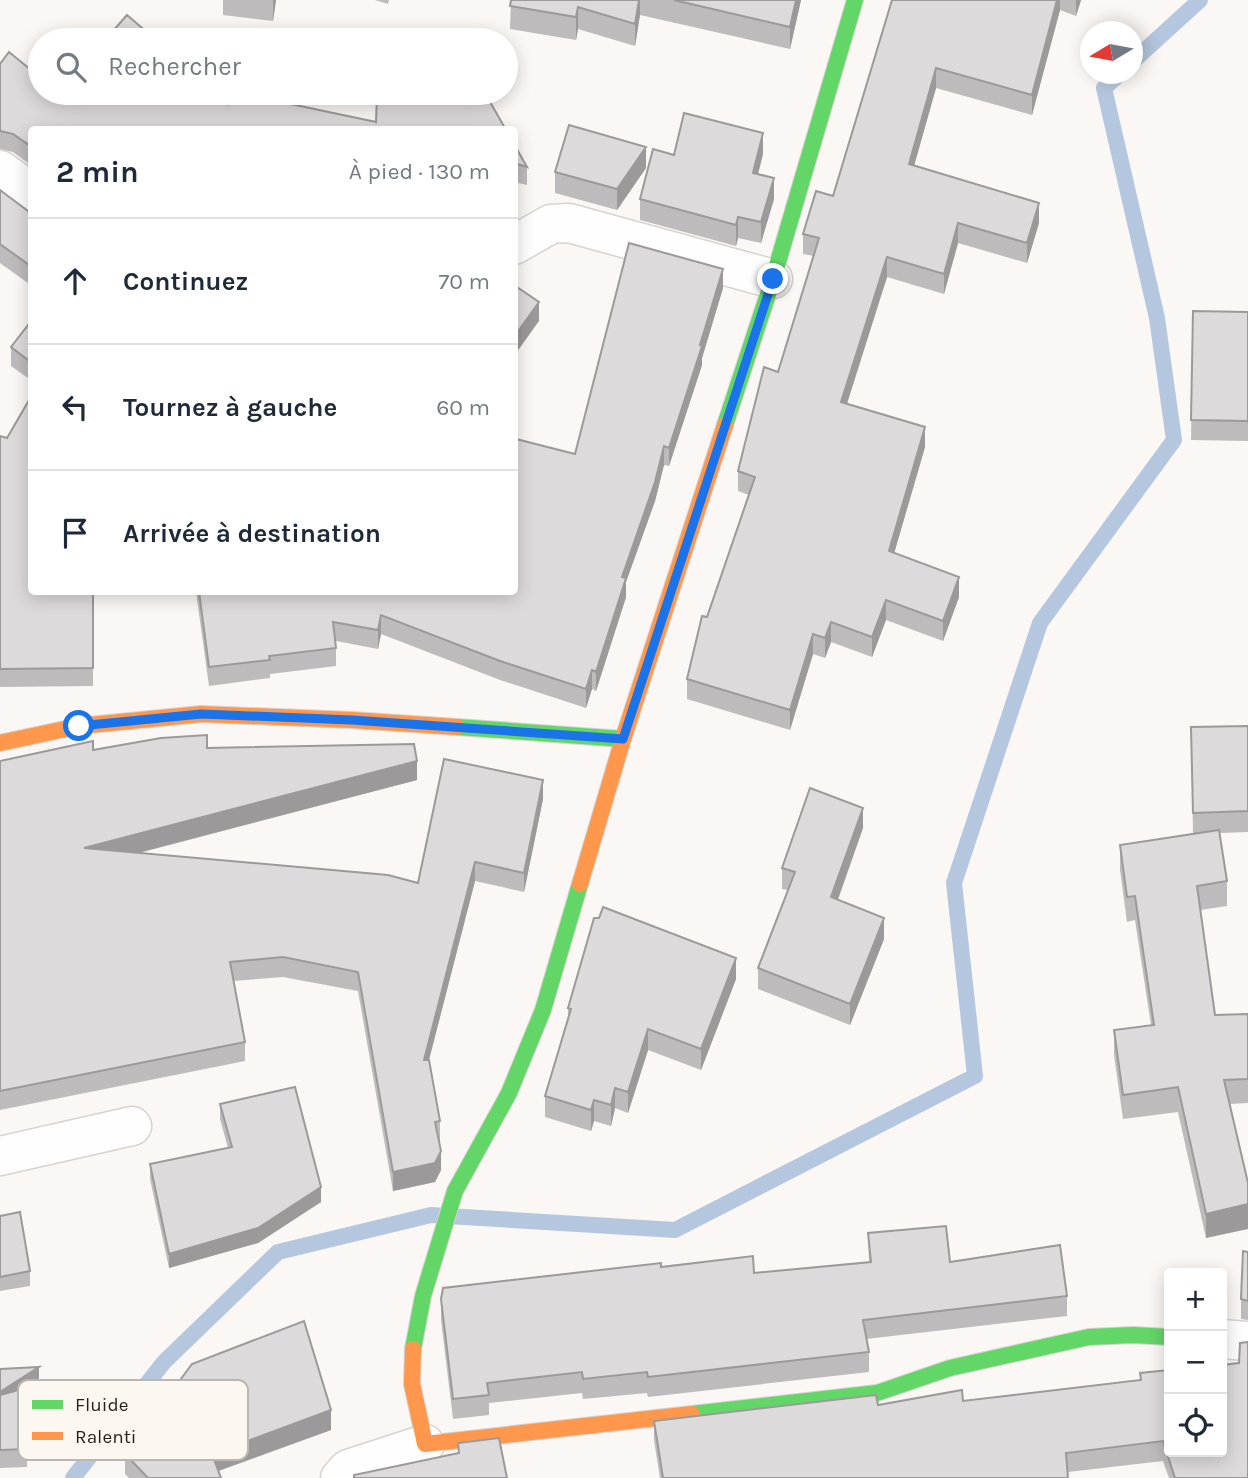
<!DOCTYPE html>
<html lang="fr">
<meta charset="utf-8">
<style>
:root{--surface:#fff;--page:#f6f6f7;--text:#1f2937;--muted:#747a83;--line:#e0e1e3}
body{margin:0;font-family:Karla,sans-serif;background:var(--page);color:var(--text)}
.controls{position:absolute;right:21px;bottom:21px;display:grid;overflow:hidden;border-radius:7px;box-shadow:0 4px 18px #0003}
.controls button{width:63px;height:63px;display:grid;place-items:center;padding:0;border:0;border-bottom:2px solid var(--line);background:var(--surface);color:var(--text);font:35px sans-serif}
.compass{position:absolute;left:1080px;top:21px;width:63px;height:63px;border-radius:50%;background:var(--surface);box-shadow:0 4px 18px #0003;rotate:260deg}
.stop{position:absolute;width:21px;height:21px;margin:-16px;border:5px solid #1a73e8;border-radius:50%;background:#fff}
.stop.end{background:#1a73e8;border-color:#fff;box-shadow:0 2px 7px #0008}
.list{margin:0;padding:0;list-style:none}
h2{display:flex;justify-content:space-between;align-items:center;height:91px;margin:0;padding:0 28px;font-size:30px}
h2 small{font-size:23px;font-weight:400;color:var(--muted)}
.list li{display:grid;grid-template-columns:46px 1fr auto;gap:21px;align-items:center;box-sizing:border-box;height:126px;padding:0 28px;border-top:2px solid var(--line)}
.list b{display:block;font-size:26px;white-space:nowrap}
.list em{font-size:23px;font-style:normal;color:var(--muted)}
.icon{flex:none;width:38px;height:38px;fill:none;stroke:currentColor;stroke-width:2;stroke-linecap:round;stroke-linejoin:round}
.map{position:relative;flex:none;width:1248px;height:1478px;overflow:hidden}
.search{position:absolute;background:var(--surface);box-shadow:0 4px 18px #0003;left:28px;top:28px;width:490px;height:77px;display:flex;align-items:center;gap:18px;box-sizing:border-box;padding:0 24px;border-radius:38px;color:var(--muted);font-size:26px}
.panel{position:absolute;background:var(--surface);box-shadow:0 4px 18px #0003;left:28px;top:126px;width:490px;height:469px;border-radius:7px}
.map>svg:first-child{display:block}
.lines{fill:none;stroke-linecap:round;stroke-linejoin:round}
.stream{stroke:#b5c7de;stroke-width:16}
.street-casing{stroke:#d7d3cf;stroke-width:41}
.fast-casing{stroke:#d7d3cf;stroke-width:18}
.slow-casing{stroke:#d7d3cf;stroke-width:18}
.street{stroke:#fefefe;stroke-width:38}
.fast{stroke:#63d668;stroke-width:16}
.slow{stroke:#ff974d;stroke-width:16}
.wall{fill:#bebbbc}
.shaded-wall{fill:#9b9999}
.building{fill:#dddadb;stroke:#9b9999;stroke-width:2}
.route{stroke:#1a73e8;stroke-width:9}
.key{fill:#fdf7f2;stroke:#bcb6b2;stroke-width:2}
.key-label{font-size:19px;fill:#251f1b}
</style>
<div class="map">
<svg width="1248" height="1478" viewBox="0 0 1248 1478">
<rect width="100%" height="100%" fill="#faf7f5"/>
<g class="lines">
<path class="stream" d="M 1132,62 L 1200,0
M 73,1478 L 164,1362 L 278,1252 L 431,1215 L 675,1230 L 975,1076 L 954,883 L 1040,623 L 1174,440 L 1157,318 L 1104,88 L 1120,74"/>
<g class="street-casing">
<path id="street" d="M 0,170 L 32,193
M 514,245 L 551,224 L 569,223 L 773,279
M 0,1156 L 132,1126
M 1222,1339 L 1248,1341
M 340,1478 L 348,1469 L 425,1444"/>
</g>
<g class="fast-casing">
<path id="fast" d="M 725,425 L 773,279 L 855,0
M 457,727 L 623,739
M 413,1349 L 423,1296 L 455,1191 L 509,1093 L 543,1010 L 580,884
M 692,1414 L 877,1393 L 950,1368 L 1089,1337 L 1133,1335 L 1169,1337"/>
</g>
<g class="slow-casing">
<path id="slow" d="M 0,743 L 79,726 L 201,714 L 352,720 L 457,727
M 580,884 L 623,739 L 725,425
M 413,1349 L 412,1384 L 425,1444 L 692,1414"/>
</g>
<use href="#street" class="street"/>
<use href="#fast" class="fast"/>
<use href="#slow" class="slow"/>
</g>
<path class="wall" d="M 223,0 L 276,0 L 273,21 L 223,15 Z
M 375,0 L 389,0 L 388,4 Z
M 511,0 L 801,0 L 790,49 L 640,15 L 635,46 L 578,29 L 576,40 L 510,29 Z
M 892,0 L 1081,0 L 1076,16 L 1060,10 L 1032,115 L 936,88 L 914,165 L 1039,223 L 1027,263 L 958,243 L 944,294 L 887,277 L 847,404 L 925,447 L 894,553 L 959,597 L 943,641 L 886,620 L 872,657 L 831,642 L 825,658 L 813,654 L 790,730 L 687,699 L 687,679 L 749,495 L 738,491 L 738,471 L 778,372 L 814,256 L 803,254 L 803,234 L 833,196 Z
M 0,64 L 36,74 L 227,104 L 376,122 L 506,130 L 32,130 L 32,166 L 13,152 L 0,149 Z
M 514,144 L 527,167 L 527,185 L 514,182 Z
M 763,154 L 758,174 L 774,199 L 761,243 L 738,238 L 736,246 L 640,220 L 640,199 L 674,155 Z
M 646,168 L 617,210 L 555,193 L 555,172 Z
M 0,190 L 32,214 L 32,286 L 0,263 Z
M 723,288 L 702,358 L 702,365 L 669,466 L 664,465 L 655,501 L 626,582 L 626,597 L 596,691 L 592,689 L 586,708 L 500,680 L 381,634 L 378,649 L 336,641 L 336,666 L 270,674 L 270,678 L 209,686 L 196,592 L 514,592 L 575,454 Z
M 1193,311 L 1248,312 L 1248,443 L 1248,441 L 1191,440 Z
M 32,320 L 32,381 L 11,366 L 11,347 Z
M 0,436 L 7,438 L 32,592 L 93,592 L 93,686 L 0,687 Z
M 1248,726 L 1248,832 L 1220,833 L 1227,881 L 1227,906 L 1200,910 L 1215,1015 L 1248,1014 L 1248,1103 L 1229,1104 L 1206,1238 L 1178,1112 L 1123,1119 L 1114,1055 L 1114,1030 L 1151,1025 L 1135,920 L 1127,922 L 1120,870 L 1120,845 L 1193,834 L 1191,727 Z
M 207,748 L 417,780 L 139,853 L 418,883 L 543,799 L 524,892 L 475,881 L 429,1060 L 440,1121 L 440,1140 L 439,1140 L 441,1170 L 435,1182 L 393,1191 L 358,991 L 283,977 L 233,981 L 245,1042 L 245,1061 L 0,1110 L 0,761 L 93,750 Z
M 863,828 L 838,900 L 884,939 L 850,1025 L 758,989 L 758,968 L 788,890 L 782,889 L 782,868 Z
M 736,979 L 701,1070 L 648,1050 L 628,1113 L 615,1108 L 611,1126 L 594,1121 L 591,1131 L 545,1117 L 545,1096 L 568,1019 L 568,1008 Z
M 220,1104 L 321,1202 L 258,1243 L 169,1268 L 150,1179 L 150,1164 L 228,1148 L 220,1119 Z
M 0,1216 L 30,1271 L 30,1286 L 0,1291 Z
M 868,1233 L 950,1262 L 1067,1296 L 1067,1316 L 866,1339 L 869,1352 L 869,1372 L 648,1397 L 647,1393 L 583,1399 L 582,1393 L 489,1403 L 489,1415 L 453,1419 L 441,1320 L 441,1299 L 661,1267 L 754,1273 L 869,1262 Z
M 1248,1252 L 1248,1320 L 1241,1319 L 1241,1299 Z
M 0,1369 L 39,1385 L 26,1393 L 27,1467 L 0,1468 Z
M 1140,1373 L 1248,1478 L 1169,1478 L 1163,1461 L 1068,1472 L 1068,1478 L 660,1478 L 654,1440 L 654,1421 L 878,1405 L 963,1401 L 1140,1380 Z
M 331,1430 L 219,1471 L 221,1478 L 129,1478 L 125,1474 L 125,1454 Z"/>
<path class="shaded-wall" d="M 273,0 L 276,0 L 273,21 Z
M 639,0 L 640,0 L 640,15 L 635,46 L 635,24 Z
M 796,0 L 801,0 L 790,49 L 790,27 Z
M 1057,0 L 1060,0 L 1060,10 L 1032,115 L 1032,95 Z
M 1076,0 L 1081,0 L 1076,16 Z
M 578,7 L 578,29 L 576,40 L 576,17 Z
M 936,68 L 936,88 L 909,184 L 909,164 Z
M 763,133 L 763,154 L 753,194 L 753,173 Z
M 646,147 L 646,168 L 617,210 L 617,189 Z
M 774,178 L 774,199 L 761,243 L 761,222 Z
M 1039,203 L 1039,223 L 1027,263 L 1027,243 Z
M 738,217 L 738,238 L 736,246 L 736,225 Z
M 958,223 L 958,243 L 944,294 L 944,274 Z
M 887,257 L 887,277 L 841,422 L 841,402 Z
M 723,269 L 723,288 L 702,358 L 702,365 L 669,466 L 669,448 Z
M 539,302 L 539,321 L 514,356 L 514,337 Z
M 925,427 L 925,447 L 889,571 L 889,551 Z
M 664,446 L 664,465 L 655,501 L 626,582 L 626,597 L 596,691 L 596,672 L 622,577 Z
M 959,577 L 959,597 L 943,641 L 943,621 Z
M 886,600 L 886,620 L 872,657 L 872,637 Z
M 381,615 L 381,634 L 378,649 L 378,630 Z
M 831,622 L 831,642 L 825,658 L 825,638 Z
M 813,634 L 813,654 L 790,730 L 790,710 Z
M 592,670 L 592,689 L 586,708 L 586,689 Z
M 417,761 L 417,780 L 84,867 L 84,848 Z
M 543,780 L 543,799 L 524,892 L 524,873 Z
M 863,808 L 863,828 L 831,918 L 831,897 Z
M 475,862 L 475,881 L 424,1079 L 424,1060 Z
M 884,918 L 884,939 L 850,1025 L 850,1004 Z
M 736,958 L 736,979 L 701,1070 L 701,1049 Z
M 648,1029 L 648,1050 L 628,1113 L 628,1092 Z
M 615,1088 L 615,1108 L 611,1126 L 611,1105 Z
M 594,1100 L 594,1121 L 591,1131 L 591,1110 Z
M 441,1151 L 441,1170 L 435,1182 L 393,1191 L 393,1172 Z
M 321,1187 L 321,1202 L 258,1243 L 169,1268 L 169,1254 Z
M 1248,1204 L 1248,1229 L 1206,1238 L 1206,1214 Z
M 39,1367 L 39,1385 L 0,1410 L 0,1392 Z
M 331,1410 L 331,1430 L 212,1473 L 212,1454 Z"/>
<path class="building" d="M 511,0 L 639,0 L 635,24 L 578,7 L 576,17 L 510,6 Z
M 674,0 L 796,0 L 790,27 Z
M 892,0 L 1057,0 L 1032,95 L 936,68 L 909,164 L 1039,203 L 1027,243 L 958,223 L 944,274 L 887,257 L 841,402 L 925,427 L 889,551 L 959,577 L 943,621 L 886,600 L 872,637 L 831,622 L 825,638 L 813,634 L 790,710 L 687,679 L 702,616 L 707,617 L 755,477 L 738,471 L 764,367 L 778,372 L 819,238 L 803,234 L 816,191 L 833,196 Z
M 127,15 L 156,40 L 105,40 Z
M 9,52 L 36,74 L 40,68 L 40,93 L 214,93 L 227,104 L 227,93 L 239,93 L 376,122 L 377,93 L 485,93 L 506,130 L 32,130 L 32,147 L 13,134 L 0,131 L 0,64 Z
M 684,113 L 763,133 L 753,173 L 774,178 L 761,222 L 738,217 L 736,225 L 640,199 L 653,149 L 674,155 Z
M 569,125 L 646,147 L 617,189 L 555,172 Z
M 514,144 L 527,167 L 514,163 Z
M 0,190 L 32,214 L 32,267 L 0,244 Z
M 629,243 L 723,269 L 700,345 L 702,346 L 669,448 L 664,446 L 655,482 L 622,577 L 626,578 L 596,672 L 592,670 L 586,689 L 500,661 L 381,615 L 378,630 L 333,622 L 336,648 L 269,656 L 270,660 L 209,667 L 199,592 L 514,592 L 514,448 L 516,439 L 575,454 Z
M 514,285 L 539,302 L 514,337 Z
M 1193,311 L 1248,312 L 1248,423 L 1248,421 L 1191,420 Z
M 32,320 L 32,363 L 11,347 Z
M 32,395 L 32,592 L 93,592 L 93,668 L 0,669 L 0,436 L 7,438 Z
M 1248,726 L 1248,811 L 1193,813 L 1191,727 Z
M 207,735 L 207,748 L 414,744 L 417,761 L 84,848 L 388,875 L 418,883 L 444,759 L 543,780 L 524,873 L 475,862 L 424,1060 L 429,1060 L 440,1121 L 435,1122 L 441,1151 L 435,1163 L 393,1172 L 358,972 L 283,957 L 230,962 L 245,1042 L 0,1091 L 0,761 L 93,741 L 93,750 L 161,738 Z
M 810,788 L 863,808 L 831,897 L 884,918 L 850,1004 L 758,968 L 795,872 L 782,868 Z
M 1219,830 L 1227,881 L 1197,886 L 1215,1015 L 1248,1014 L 1248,1079 L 1224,1080 L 1248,1183 L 1248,1204 L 1206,1214 L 1178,1087 L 1123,1095 L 1114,1030 L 1154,1025 L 1135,896 L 1127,897 L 1120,845 Z
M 603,907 L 736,958 L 701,1049 L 648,1029 L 628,1092 L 615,1088 L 611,1105 L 594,1100 L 591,1110 L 545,1096 L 571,1009 L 568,1008 L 594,918 L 599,918 Z
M 295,1087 L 321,1187 L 258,1228 L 169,1254 L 150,1164 L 232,1147 L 220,1104 Z
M 20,1212 L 30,1271 L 0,1277 L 0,1216 Z
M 946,1226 L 950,1262 L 1060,1245 L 1067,1296 L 863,1320 L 869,1352 L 648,1377 L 647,1372 L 583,1379 L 582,1372 L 487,1383 L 489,1395 L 453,1399 L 441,1299 L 443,1288 L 661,1263 L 661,1267 L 753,1256 L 754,1273 L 871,1262 L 868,1233 Z
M 1243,1251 L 1248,1252 L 1248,1301 L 1241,1299 Z
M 304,1321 L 331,1410 L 212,1454 L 221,1478 L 148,1478 L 125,1454 L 192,1364 Z
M 1248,1342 L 1248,1478 L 1175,1478 L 1163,1441 L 1066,1453 L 1068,1478 L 663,1478 L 654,1421 L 876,1395 L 878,1405 L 962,1390 L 963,1401 L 1141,1380 L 1140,1373 L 1169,1370 L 1169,1452 L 1222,1452 L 1222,1365 L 1239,1363 L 1240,1343 Z
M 39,1367 L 0,1392 L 0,1369 Z
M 26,1388 L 27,1449 L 0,1450 L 0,1395 Z
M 499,1438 L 507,1478 L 354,1478 L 354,1475 L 459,1453 L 458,1443 Z"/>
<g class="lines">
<path class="route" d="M 79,726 L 201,714 L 352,720 L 623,739 L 773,279"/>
</g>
<rect x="18" y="1380" width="230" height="80" rx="10" class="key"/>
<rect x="32" y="1400" width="31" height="9" fill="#63d668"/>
<rect x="32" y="1432" width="31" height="8" fill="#ff974d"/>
<g class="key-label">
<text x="75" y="1411">Fluide</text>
<text x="75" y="1443">Ralenti</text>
</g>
</svg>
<div class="controls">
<button>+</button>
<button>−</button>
<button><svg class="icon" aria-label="locate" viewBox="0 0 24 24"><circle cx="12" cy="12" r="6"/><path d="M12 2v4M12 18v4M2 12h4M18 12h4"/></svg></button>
</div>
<svg class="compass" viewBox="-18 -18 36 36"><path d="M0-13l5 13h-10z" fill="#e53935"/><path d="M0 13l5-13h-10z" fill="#747a83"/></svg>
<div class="stop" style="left:79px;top:726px"></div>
<div class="stop end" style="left:773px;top:279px"></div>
<div class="search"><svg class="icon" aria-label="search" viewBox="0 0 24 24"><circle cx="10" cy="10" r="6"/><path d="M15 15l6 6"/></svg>Rechercher</div>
<section class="panel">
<h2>2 min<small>À pied · 130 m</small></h2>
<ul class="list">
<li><svg class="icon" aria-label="ahead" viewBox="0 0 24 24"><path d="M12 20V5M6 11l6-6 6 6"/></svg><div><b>Continuez</b></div><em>70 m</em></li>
<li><svg class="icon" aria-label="left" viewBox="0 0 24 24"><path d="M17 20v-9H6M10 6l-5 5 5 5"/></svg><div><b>Tournez à gauche</b></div><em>60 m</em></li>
<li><svg class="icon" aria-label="arrive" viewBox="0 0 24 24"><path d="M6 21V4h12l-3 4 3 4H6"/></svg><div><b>Arrivée à destination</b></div></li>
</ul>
</section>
</div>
